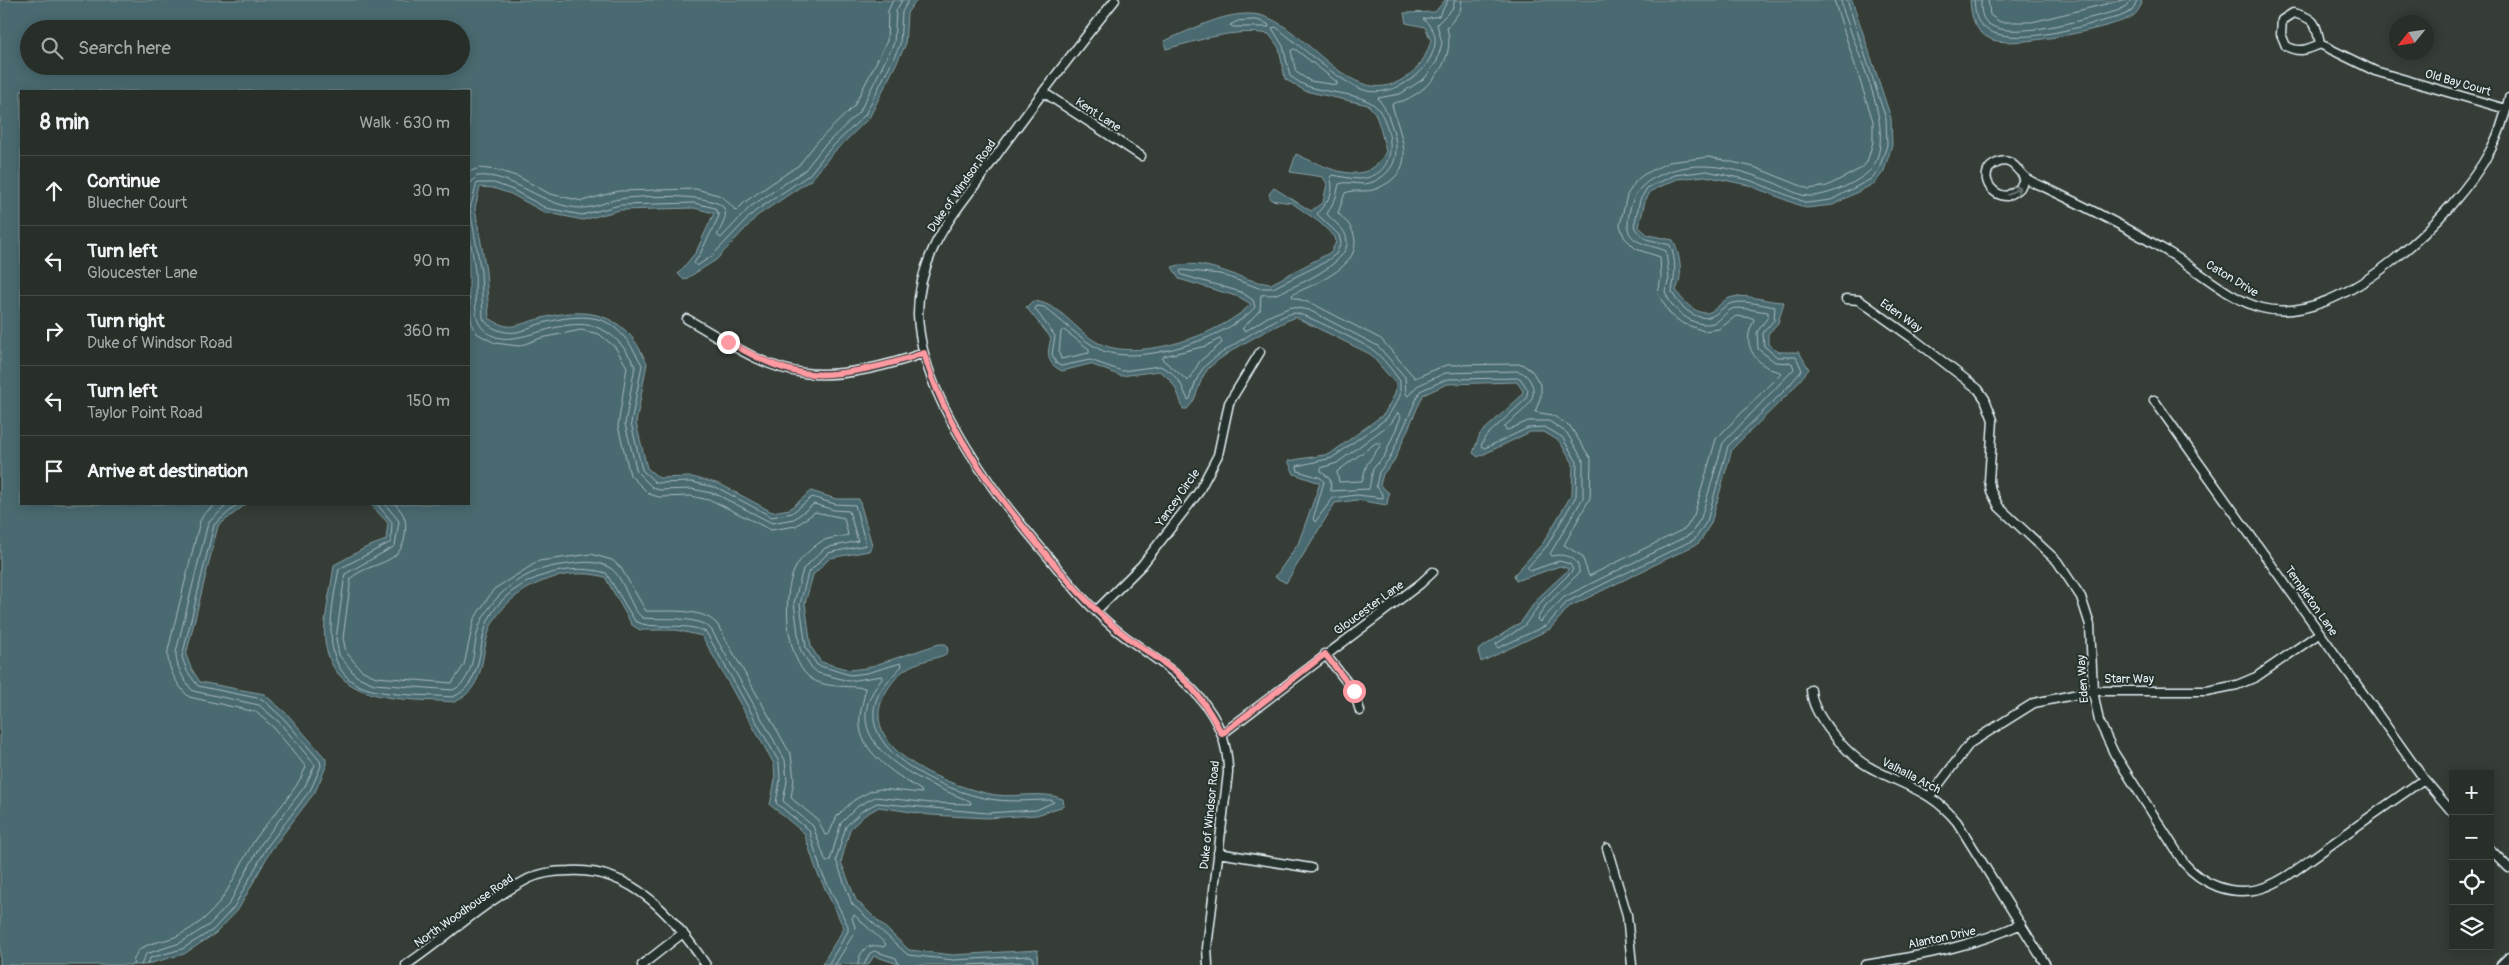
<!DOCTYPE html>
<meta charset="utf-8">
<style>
:root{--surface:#282e28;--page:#303630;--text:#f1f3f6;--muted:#a5a8a8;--line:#444a45}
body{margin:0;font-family:Pangolin,sans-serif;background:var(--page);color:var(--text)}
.controls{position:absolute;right:15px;bottom:15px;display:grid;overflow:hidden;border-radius:0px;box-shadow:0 2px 12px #0003}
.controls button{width:45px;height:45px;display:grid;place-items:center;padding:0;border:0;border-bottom:1px solid var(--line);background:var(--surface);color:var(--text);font:25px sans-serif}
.compass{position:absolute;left:2389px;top:15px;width:45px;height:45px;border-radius:50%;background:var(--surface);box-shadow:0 2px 12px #0003;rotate:240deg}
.stop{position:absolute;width:15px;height:15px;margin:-11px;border:4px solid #ff9aa2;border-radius:50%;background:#fff}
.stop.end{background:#ff9aa2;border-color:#fff;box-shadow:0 1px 5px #0008}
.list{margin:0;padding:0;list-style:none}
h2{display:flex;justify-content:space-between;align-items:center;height:65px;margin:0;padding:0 20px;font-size:21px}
h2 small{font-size:16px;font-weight:400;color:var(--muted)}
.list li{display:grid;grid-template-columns:32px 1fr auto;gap:15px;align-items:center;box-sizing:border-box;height:70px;padding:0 20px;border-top:1px solid var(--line)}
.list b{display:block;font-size:19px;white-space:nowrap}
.list p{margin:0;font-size:16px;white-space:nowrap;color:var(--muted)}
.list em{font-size:16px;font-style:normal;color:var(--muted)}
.icon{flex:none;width:28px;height:28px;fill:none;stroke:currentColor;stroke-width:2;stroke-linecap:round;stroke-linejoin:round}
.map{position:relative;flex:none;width:2509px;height:965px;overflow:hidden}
.search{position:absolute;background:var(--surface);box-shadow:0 2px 12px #0003;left:20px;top:20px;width:450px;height:55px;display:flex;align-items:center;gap:12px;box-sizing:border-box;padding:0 18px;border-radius:28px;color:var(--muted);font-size:19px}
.panel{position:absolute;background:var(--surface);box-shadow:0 2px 12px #0003;left:20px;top:90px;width:450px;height:415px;border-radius:0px}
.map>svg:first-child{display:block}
.water{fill:#496a70;stroke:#89a0a6;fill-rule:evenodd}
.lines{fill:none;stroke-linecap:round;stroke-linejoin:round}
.shore{stroke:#a8bbc2;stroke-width:1}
.minor-casing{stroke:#e8f1f8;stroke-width:11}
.minor{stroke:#26332d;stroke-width:8}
.oneway{stroke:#6a7674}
.route{stroke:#ff9aa2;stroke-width:6}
.labels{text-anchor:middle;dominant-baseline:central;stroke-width:4;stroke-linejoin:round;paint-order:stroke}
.street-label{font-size:12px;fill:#e8f1f8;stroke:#26332d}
</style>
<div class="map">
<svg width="2509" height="965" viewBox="0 0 2509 965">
<rect width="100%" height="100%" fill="#353d36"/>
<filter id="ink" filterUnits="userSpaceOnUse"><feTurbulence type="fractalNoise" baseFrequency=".02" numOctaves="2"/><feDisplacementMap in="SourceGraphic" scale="10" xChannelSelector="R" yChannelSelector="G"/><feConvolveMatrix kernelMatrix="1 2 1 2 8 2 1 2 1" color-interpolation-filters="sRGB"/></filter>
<g filter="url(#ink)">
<path class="water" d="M 0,0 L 919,0 L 914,3 L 907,13 L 905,46 L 869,118 L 831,155 L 812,179 L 757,216 L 716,260 L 684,280 L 678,274 L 696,252 L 714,213 L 694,208 L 620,210 L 583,220 L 544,212 L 511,194 L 493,188 L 480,187 L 475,208 L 486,271 L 489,318 C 509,331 514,326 535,320 C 568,310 604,307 629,334 C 637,342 642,354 647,363 L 636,423 L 647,468 L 659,478 L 692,477 L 720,484 L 772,512 L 790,509 L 811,491 L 836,499 L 859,499 L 872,545 L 869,551 L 830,558 L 813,575 L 805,603 L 811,647 L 821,662 L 850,670 L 866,668 L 939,644 L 946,644 L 948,651 L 945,655 C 933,659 916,662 906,669 C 893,678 879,699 879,714 C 878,760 958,789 996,795 C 1018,798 1042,790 1063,799 L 1064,806 L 1037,815 L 987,818 L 930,815 L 879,807 L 865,815 L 850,829 L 841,862 L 856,900 L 909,950 L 953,955 L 1038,950 L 1037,965 L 901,965 L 874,956 L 868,965 L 822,964 L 844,928 L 817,872 L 804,833 L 770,805 L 775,780 L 774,764 L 702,636 L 676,630 L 640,630 L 632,625 L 605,577 C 564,565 510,587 491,626 C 479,655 488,685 455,702 C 405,698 333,706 325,641 C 322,622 332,585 334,565 L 365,548 L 386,540 L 388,523 L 370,504 L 469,504 L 469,91 L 21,91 L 21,504 L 246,504 L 218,526 L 186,655 L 191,668 L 200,682 L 264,694 L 288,715 L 326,759 L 326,767 L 315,792 L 271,850 L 238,910 L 216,933 L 184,954 L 144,965 L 0,965 ZM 29,29 L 461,29 L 461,66 L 29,66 Z
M 1445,0 L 1852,0 L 1891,118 L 1892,145 L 1884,171 L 1875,183 L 1833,205 L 1806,208 L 1748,185 L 1705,176 L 1677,179 L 1651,191 L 1645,201 L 1639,227 L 1648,235 L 1673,240 C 1680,255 1684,274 1676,290 C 1681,300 1698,317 1710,312 C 1719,308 1722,299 1733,297 C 1748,294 1768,302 1784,302 L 1778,323 L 1768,334 L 1768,344 L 1779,352 L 1799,352 L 1809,369 L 1792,390 L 1732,449 L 1711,523 L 1699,543 L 1569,607 L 1550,629 L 1481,662 L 1478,650 L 1521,622 L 1538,598 L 1569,569 L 1560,566 L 1516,581 L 1514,575 L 1543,543 L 1572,494 L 1573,463 L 1559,441 L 1544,432 L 1530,432 L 1478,457 L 1473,453 L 1480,434 L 1521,396 L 1523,391 L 1517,382 L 1447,384 L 1423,395 L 1394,461 L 1383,474 L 1380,485 L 1389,493 L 1387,505 L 1357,500 L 1335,503 L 1286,583 L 1275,577 L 1298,544 L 1320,483 L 1294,474 L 1288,461 L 1330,454 L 1384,414 L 1395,394 L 1396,384 L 1370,354 L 1295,317 C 1273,327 1224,352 1208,369 C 1197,382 1199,398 1187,409 L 1183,409 C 1178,392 1174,380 1159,371 L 1121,376 L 1090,364 L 1062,371 C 1046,363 1047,354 1051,338 L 1026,307 L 1033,301 C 1062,303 1077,335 1103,345 C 1143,361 1222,334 1251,304 L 1239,297 L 1179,279 L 1172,267 C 1205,256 1238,281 1271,284 L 1331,252 L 1336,242 L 1335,237 L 1319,222 L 1292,203 L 1271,200 L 1269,194 L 1274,188 L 1311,211 L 1323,202 L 1327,184 L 1323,177 L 1290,172 L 1296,154 C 1325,167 1368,191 1386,151 L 1380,127 L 1375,113 L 1368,105 L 1305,91 L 1285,79 L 1279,48 L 1269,34 C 1233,28 1201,40 1166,49 L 1164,41 C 1192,30 1228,9 1259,15 C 1307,25 1350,112 1403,79 C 1419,69 1426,58 1431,40 L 1425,27 L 1406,23 L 1404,13 L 1435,12 Z
M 1970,0 L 2141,0 L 2142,3 C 2140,8 2137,13 2133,16 C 2113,28 2016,48 1993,40 C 1975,33 1971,18 1970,0 Z"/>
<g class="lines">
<path class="shore" d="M 909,0 L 902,12 L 900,45 L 865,115 L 828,151 L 809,175 L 754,212 L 712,256 L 697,266 L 694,263 L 700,254 L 719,216 L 715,208 L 694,203 L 620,205 L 582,215 L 546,208 L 513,190 L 494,183 L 477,183 L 470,209 L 481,272 L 483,318 C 488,329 506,334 517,332 C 523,331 530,327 536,325 C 556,319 584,313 604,321 C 622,329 633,348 642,365 L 631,423 L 642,470 L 656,483 L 692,482 L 718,488 L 772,517 L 792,513 L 812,497 L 835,504 L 855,505 L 866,545 L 828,553 L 808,573 L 800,604 L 806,648 L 817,665 L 850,675 L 867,673 L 901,663 L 902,666 C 890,679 875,692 874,711 C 869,760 957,796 997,800 C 1015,802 1034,800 1051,800 L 1054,802 L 1036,810 L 987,813 L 877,803 L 862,811 L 846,826 L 836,860 L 852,904 L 908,955 L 954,960 L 1030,956 L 1033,957 L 1033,965
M 1448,0 L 1439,16 L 1423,19 C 1425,21 1427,22 1428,24 C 1441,36 1434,54 1425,66 C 1414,82 1384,97 1364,90 C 1337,81 1300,45 1276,27 L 1272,28 L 1283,46 L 1290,76 C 1296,80 1301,84 1307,86 C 1327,94 1366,92 1379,110 C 1395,135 1398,176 1359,179 C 1350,179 1340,176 1332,175 L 1330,177 C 1336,195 1327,200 1317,214 L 1339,235 L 1341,243 L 1336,254 L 1325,262 L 1273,288 L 1259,288 L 1220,274 L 1181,270 L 1180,272 L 1182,275 L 1241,292 L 1253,300 L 1255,307 C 1229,338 1136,368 1099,349 C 1080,339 1061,320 1044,307 L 1037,306 L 1035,309 L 1055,336 L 1052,354 L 1056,363 L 1061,366 L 1090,360 L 1122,371 L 1160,366 L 1171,372 L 1181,384 L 1188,400 L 1190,399 C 1194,387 1197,374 1206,365 C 1217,354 1280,314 1294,313 C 1302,312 1364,344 1373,350 C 1383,358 1393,371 1400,381 L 1400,396 L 1387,418 L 1332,458 L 1297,466 L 1298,471 L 1321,478 L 1324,482 L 1313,519 L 1315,522 L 1333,498 L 1357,495 L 1383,498 L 1383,495 L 1376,486 L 1379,472 L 1390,458 L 1420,391 L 1447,379 L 1520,378 L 1528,390 L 1526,399 L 1485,437 L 1481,446 L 1485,448 L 1528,428 L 1545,427 L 1562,437 L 1577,462 L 1576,496 L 1547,546 L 1527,568 L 1530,571 L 1559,561 L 1570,564 L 1573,570 L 1542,601 L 1524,626 L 1496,644 L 1498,648 L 1547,625 L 1567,602 L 1695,539 L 1707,521 L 1728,446 L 1788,387 L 1802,370 L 1796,357 L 1777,357 L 1764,346 L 1763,333 L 1774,320 L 1775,307 C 1763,305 1745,300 1733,303 C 1724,305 1721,311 1714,315 C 1698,325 1676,304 1672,291 C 1675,275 1677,261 1670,245 L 1646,239 L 1636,230 L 1634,226 L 1640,200 L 1647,188 L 1675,175 L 1707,171 L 1749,180 L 1807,203 L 1831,200 L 1871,179 L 1879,169 L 1887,145 L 1886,119 L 1847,0
M 1455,0 L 1452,9 L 1437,24 L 1442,43 L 1437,61 L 1425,78 L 1400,94 L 1378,98 C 1380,102 1384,106 1386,111 C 1397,137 1406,167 1373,182 C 1362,187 1349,180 1339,184 L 1336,197 L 1327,214 C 1334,223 1346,228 1347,241 C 1349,264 1294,287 1276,294 C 1271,296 1266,294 1261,295 L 1260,310 L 1242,329 L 1246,331 L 1269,316 L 1291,307 L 1309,310 L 1378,346 L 1405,377 L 1406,394 L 1408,396 L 1417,386 L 1445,373 L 1516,371 C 1523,372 1525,374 1529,379 C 1543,400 1519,413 1505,426 L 1505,429 L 1508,430 L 1528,421 L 1549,421 L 1567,433 L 1583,460 L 1583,498 L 1550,554 L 1552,556 C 1564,553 1580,557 1579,573 L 1546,605 L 1537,619 L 1540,622 L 1564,597 L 1691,534 L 1701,518 L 1723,443 L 1794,369 L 1792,363 L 1775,362 L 1758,349 L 1757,332 L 1768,317 L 1768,312 C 1758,311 1746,308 1736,308 C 1726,309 1723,320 1713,323 C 1694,329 1670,309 1665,291 L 1669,279 L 1666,251 C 1654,245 1627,245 1628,225 C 1629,200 1637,185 1660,175 C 1699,157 1739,169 1777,184 C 1786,188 1799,196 1809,196 C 1826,197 1863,181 1873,167 C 1895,131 1862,66 1850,29 C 1847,20 1842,10 1841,0
M 1462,0 L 1460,11 L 1447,28 C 1456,59 1431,89 1403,101 C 1399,102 1395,102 1392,104 C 1399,136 1422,170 1376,189 C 1366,193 1354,189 1345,193 L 1338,213 C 1342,218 1348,222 1351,228 C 1370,264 1316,283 1293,294 L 1292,297 L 1313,304 L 1381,339 L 1415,378 L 1446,365 L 1522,364 L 1532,371 L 1541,386 L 1541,396 L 1535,412 L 1552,415 L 1570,426 L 1591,459 L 1590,498 L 1564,545 L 1582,556 L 1589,576 L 1686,528 L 1694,515 L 1716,439 L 1781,373 C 1777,370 1775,371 1770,369 C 1751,359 1742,340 1754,321 L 1753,318 L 1736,316 L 1719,329 L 1704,331 L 1682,323 L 1670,314 L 1658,294 L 1661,277 L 1660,257 L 1636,249 L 1624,237 L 1620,225 L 1627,195 L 1636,181 L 1643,175 L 1669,162 L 1709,157 L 1754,167 L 1809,189 L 1827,186 L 1862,168 L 1867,162 L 1873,142 L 1873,121 L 1834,0
M 1974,0 C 1975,7 1975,17 1979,22 C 2001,54 2087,24 2119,17 L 2132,11 L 2137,0
M 1981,0 C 1981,6 1981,14 1984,19 C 2000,46 2091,17 2117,11 L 2127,6 L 2131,0
M 1988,0 L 1990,15 L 2000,22 L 2032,22 L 2122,0
M 1257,20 L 1268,24 L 1269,27 L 1233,27 L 1230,25 L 1238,21 Z
M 1295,49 L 1337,82 L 1337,85 L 1310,81 L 1296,72 L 1291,51 Z
M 469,172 L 479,168 L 497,170 L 519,177 L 550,194 L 582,201 L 619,191 L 696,189 L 722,196 L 736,211 L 746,201 L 799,165 L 817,142 L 854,106 L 887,41 L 888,11 L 893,0
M 469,185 L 477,176 C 513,172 543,208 582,208 C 594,208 607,201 619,199 C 636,196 719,192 725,210 C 727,218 721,228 717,235 L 721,238 L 750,207 L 805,170 L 823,147 L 860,111 L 894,43 L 896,11 L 902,0
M 1064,330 L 1089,349 L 1089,353 L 1061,359 L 1059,353 L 1061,332 Z
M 1220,339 L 1222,343 L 1200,361 L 1188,381 L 1162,359 L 1164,356 L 1206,346 Z
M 1398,413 L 1401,417 L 1385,455 L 1373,469 L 1369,489 L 1331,491 L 1330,479 L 1321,471 L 1321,468 L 1337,463 L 1391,423 Z
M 1376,443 L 1380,443 L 1380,446 L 1367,464 L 1362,481 L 1339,482 L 1337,472 Z
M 377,504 L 392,522 L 391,542 L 339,569 C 331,610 316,677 372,690 C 396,696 428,695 453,697 C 481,685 478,651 486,626 C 501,582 564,560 606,573 L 635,621 C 651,631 685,621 706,632 L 779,762 L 780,780 L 776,803 L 809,830 L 821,871 L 848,926 L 848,931 L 828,965
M 385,504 L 399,521 L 395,546 L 345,574 L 336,639 L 339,655 L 356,676 L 374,684 L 453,690 C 478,678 471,643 481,622 C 496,590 528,569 561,565 C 578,563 595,559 610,568 C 624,576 629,608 643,618 C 662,620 696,615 711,629 L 785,760 L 787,781 L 783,801 L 813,826 L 826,862 L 830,861 L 841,823 L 858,806 L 875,797 L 931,803 L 971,804 L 970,801 C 923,783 828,743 882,679 L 882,676 L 849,681 L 818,673 L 812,668 L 800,649 L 794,603 L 803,569 L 825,548 L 858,541 L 849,511 L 834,510 L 814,504 L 794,519 L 772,523 L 716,494 L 692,489 L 659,490 L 652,487 L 637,472 L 625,424 L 635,366 C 588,273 514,372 480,325 C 473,316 476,283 475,271 C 473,259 472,246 469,233
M 395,504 C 405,514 407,521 405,535 C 402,566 371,561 351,578 L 343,638 L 346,652 L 361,670 L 376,677 L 452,683 L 464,665 L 474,619 L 494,589 L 539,561 L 591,554 L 612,560 L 621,568 L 646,611 C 668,612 701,607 717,624 L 791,755 L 794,779 L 791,798 L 818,820 L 825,835 L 829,834 L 837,816 L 854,800 L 871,791 L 880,789 L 922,793 L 921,790 C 900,777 863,755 860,727 C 858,712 865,700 865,688 C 848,685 824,689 809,677 C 785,657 781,590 797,565 C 802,557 812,548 819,543 C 827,537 839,538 848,535 L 844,518 L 815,512 L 796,526 L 771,530 L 713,501 L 691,496 L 659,497 L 649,494 L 630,475 L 618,426 L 627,367 L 615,347 L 599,334 L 581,330 L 541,338 L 519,346 L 495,343 L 478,334 L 472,326 L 469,297
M 133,965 C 134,941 160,944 177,936 C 186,932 198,924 205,918 C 230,896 238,865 256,838 C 273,814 295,794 306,767 L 274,728 L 256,712 L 189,697 C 177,686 166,666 168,650 L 200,521 L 204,514 L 216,504
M 141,965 L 146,954 L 180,943 L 209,925 L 229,904 L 261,844 L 305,786 L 315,765 L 280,723 L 259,705 L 193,691 C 184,681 175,665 176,652 L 208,523 L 228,504
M 147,965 L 150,958 L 182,949 L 213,930 L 234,907 L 267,847 L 311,789 L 321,766 L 320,761 L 284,719 L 262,699 L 198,686 L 187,671 L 182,657 L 214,525 L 238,504
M 835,965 L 854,933 L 855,927 L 852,918 L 854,915 L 886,944 L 884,947 C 869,943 859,949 858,965
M 864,965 L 869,954 L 874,951 L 896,958 L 899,965
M 969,965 L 1024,962 L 1026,965"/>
<g class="minor-casing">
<path id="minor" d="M 1115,0 C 1069,57 1025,115 983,174 C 966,198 945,222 933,249 C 924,269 918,292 918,314 C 920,373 954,430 987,479 C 1004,505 1025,529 1045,553 C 1069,582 1093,613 1124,636 C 1172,671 1229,704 1228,773 L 1207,948 L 1208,965
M 2293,13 C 2315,18 2316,23 2320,44 C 2307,50 2299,53 2286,46 L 2281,34 L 2282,20 Z
M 2320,44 L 2375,71 L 2506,109
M 1043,92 L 1141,156
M 2025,177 L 2020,188 L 2007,196 C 1989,196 1977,171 1997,163 C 2012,156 2017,171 2027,179 C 2032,182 2038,185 2044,187 C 2086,207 2128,228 2168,252 C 2197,269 2230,300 2262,308 C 2340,329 2456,214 2490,151 C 2499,135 2505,116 2509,98
M 1846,299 L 1859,300 L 1915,340 L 1978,389 L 1985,399 L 1993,420 L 1989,481 L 1991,491 L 1999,507 L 2057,561 L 2081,597 L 2090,625 L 2093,691 L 2099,721 L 2114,753 L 2184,863 C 2202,884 2230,896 2259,889 C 2282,883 2302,865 2321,852 C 2355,827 2390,803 2424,779
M 687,319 C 723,339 762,368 804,373 C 841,378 890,365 924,353
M 2154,400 L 2424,779 L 2453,813
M 1096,611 L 1142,565 L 1198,493 L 1218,455 L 1229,403 L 1260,352
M 1325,654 L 1354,691 L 1360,711
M 1811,690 C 1812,705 1819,715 1828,728 C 1840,744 1855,760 1873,769 C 1907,787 1932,791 1957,822 L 2046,965
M 1222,734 L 1420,584 L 1433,572
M 1930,796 L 1970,743 L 2034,703 L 2093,691 L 2207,691 L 2237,685 L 2256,677 L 2320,633
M 1607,848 L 1627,915 L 1632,965
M 2490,849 L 2509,868
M 1218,853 L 1311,868
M 406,965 C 447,937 484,902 528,879 C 540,873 556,871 569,871 C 632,867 674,917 706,965
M 642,965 L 683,933
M 1865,965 C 1921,955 1969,948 2021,924
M 2501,965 L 2509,957"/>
</g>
<use href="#minor" class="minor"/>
</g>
<defs><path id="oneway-shaft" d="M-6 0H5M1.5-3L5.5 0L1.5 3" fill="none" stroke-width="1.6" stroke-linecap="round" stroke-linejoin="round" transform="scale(1.25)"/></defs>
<use class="oneway" href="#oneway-shaft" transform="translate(2014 191) rotate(-32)"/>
</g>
<g class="lines" filter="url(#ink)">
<path class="route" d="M 728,342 C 752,355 775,368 802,373 C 836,379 892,364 924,353 C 945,426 990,487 1038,545 C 1061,572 1083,599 1110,623 C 1131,643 1158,656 1180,676 C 1198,692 1210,712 1222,734 L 1325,654 L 1354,691"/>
</g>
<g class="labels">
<g class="street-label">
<text transform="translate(2458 83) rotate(16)">Old Bay Court</text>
<text transform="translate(1098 115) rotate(33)">Kent Lane</text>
<text transform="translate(962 186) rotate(-55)">Duke of Windsor Road</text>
<text transform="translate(2232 279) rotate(31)">Caton Drive</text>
<text transform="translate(1901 316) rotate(35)">Eden Way</text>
<text transform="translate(1178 498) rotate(-55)">Yancey Circle</text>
<text transform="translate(2311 601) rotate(55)">Templeton Lane</text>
<text transform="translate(1369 608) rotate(-36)">Gloucester Lane</text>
<text transform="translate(2083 679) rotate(-94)">Eden Way</text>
<text x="2129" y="679">Starr Way</text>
<text transform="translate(1911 776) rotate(27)">Valhalla Arch</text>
<text transform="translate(1210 815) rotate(-84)">Duke of Windsor Road</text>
<text transform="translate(464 911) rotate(-35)">North Woodhouse Road</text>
<text transform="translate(1942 938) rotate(-12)">Alanton Drive</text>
</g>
</g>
</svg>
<div class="controls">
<button>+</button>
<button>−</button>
<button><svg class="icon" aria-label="locate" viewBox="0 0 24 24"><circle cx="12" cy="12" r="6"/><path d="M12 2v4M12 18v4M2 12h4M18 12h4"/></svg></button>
<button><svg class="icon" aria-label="layers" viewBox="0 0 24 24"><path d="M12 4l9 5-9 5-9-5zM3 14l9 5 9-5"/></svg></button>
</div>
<svg class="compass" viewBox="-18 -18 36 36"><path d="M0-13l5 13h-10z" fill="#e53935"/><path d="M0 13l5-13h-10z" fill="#a5a8a8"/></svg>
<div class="stop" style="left:1354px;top:691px"></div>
<div class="stop end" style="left:728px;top:342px"></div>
<div class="search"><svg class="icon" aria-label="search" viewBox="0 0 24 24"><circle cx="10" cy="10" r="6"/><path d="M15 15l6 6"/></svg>Search here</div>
<section class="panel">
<h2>8 min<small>Walk · 630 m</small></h2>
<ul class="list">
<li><svg class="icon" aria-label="ahead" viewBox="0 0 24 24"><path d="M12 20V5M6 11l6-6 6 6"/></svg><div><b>Continue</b><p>Bluecher Court</p></div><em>30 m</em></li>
<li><svg class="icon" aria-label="left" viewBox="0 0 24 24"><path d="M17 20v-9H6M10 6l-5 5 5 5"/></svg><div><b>Turn left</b><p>Gloucester Lane</p></div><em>90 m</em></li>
<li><svg class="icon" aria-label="right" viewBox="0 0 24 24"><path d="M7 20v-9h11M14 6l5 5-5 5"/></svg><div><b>Turn right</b><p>Duke of Windsor Road</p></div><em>360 m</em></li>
<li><svg class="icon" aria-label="left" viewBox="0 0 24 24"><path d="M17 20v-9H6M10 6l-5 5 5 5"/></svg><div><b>Turn left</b><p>Taylor Point Road</p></div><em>150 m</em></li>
<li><svg class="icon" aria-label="arrive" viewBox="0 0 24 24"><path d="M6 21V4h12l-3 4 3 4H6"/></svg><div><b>Arrive at destination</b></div></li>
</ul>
</section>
</div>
